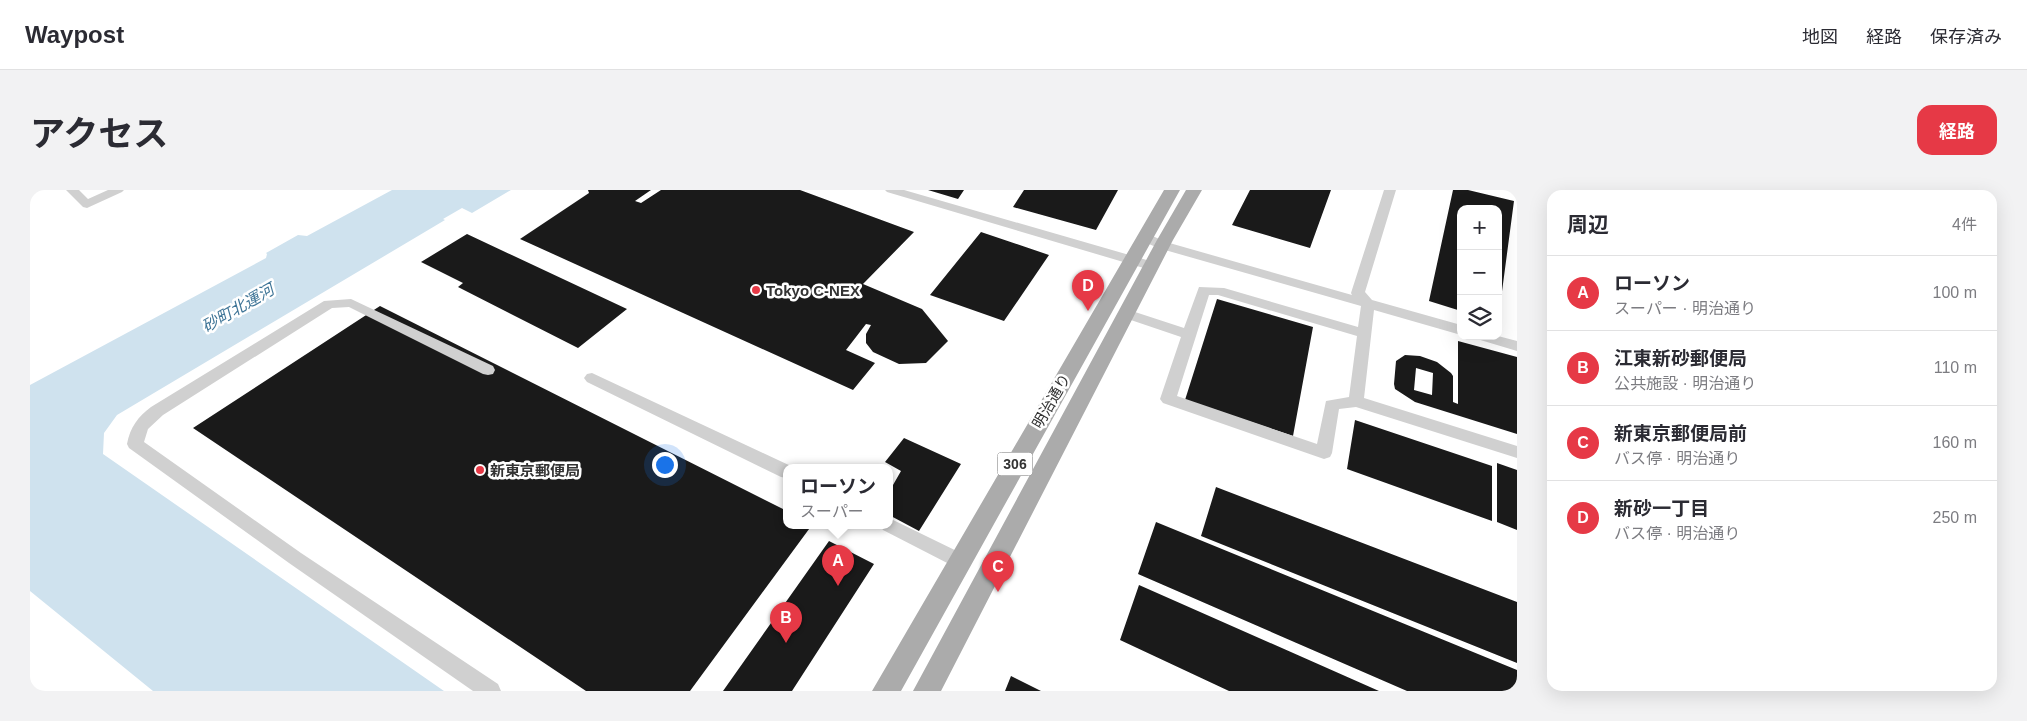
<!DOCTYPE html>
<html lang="ja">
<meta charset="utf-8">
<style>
:root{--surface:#fff;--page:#f2f2f3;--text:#2b2b33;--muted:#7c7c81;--line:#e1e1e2;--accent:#e63946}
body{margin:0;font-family:Arial,"Noto Sans JP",sans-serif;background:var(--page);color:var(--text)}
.controls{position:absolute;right:15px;top:15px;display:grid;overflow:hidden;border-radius:10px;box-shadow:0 5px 20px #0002}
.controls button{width:45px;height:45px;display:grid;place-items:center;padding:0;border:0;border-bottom:1px solid var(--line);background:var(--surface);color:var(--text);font:25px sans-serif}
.you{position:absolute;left:634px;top:274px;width:18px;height:18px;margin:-12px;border:4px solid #fff;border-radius:50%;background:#1a73e8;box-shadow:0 0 0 8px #1a73e833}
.badge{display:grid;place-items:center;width:32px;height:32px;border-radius:50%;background:var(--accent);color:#fff;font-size:16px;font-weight:700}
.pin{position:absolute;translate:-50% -41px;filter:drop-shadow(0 1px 2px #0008)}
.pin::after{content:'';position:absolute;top:26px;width:18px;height:15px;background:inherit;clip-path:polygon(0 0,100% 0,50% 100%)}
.popup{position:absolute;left:753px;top:274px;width:110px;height:65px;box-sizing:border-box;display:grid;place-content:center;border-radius:10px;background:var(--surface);filter:drop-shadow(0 1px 4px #0005);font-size:16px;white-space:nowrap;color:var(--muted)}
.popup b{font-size:19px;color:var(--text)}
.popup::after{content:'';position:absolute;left:50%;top:100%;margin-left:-10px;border:10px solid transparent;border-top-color:var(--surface)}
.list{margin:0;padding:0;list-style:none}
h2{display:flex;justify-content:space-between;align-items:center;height:65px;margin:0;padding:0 20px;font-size:21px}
h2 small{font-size:16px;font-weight:400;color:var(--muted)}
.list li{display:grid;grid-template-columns:32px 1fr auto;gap:15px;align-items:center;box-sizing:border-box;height:75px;padding:0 20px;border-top:1px solid var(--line)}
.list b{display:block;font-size:19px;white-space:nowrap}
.list p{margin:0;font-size:16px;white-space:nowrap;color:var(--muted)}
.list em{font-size:16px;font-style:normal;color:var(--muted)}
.icon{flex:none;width:28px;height:28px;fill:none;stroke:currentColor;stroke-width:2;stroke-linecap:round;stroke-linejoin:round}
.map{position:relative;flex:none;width:1487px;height:501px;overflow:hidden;border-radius:15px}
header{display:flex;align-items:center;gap:30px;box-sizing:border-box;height:70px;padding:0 25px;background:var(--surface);border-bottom:1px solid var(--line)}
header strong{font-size:24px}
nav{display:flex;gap:28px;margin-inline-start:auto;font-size:18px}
.intro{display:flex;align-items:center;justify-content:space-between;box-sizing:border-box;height:120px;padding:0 30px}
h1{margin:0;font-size:35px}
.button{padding:12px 22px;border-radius:15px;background:var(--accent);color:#fff;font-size:18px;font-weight:700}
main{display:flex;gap:30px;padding:0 30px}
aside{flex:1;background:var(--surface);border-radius:15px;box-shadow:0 5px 20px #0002}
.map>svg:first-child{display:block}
.water{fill:#cfe2ee}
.building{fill:#1a1a1a;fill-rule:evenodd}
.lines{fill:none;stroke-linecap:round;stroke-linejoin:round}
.minor{fill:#d0d0d0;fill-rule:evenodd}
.major{fill:#ababab;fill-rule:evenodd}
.poi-dot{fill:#e63946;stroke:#fff;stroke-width:2}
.labels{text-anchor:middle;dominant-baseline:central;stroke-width:5;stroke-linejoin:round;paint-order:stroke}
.shield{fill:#fff;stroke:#707070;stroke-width:1}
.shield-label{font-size:14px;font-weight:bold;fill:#333}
.poi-label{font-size:15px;font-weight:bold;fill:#333;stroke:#fff;text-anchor:start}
.street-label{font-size:15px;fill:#333;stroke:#fff}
.water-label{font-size:16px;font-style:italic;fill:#3f7597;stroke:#fff}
</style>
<header>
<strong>Waypost</strong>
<nav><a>地図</a><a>経路</a><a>保存済み</a></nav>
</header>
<div class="intro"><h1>アクセス</h1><a class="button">経路</a></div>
<main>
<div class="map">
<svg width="1487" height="501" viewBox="0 0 1487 501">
<rect width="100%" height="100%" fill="#fff"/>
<path class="water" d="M 362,0 L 481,0 L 442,23 L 432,18 L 413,29 L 415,30 L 87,225 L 74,243 L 73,264 L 414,501 L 123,501 L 0,401 L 0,195 L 236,68 L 237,64 L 236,63 L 268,45 L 277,46 Z"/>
<path class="building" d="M 558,0 L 621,0 L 605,11 L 611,13 L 631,0 L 770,0 L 884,42 L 833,94 L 892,119 L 918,151 L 896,173 L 869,174 L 843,162 L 836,153 L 836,144 L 841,135 L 836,134 L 816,160 L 845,173 L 823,200 L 490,49 L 559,3 Z
M 898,0 L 934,0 L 928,9 Z
M 994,0 L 1088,0 L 1066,40 L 983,17 Z
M 1220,0 L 1301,0 L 1280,58 L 1202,35 Z
M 1423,0 L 1438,0 L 1484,11 L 1469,124 L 1468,19 L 1431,19 L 1431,121 L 1399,111 Z
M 951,42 L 1019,65 L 974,131 L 900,105 Z
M 437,44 L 597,119 L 548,158 L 428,97 L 433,93 L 391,72 Z
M 1187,109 L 1283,137 L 1263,246 L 1155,210 Z
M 350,116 L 757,321 L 757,335 L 782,335 L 660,501 L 556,501 L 163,238 Z
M 1428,151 L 1487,167 L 1487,244 L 1385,212 L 1365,199 L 1364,194 L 1366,171 L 1375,165 L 1390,166 L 1407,172 L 1421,183 L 1423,186 L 1423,212 L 1428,214 ZM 1386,178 L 1403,183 L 1402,205 L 1384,200 Z
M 1325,230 L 1462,276 L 1462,331 L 1317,279 Z
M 874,248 L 931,274 L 889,341 L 859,325 L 859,302 L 871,281 L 855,272 Z
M 1467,273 L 1487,280 L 1487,340 L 1467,332 Z
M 1186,297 L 1487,412 L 1487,473 L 1171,346 Z
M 1126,332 L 1487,480 L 1487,501 L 1377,501 L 1108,384 Z
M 799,351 L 844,374 L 762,501 L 693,501 Z
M 1109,395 L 1349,501 L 1199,501 L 1090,450 Z
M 981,486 L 1011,501 L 975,501 Z"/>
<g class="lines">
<path class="minor" d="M 36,0 L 49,0 L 58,9 L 78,0 L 94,0 L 92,2 L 57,18 L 53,17 Z
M 855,0 L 874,0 L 1127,73 L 1129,76 L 1127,79 L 1117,79 L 857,2 Z
M 1354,0 L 1366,0 L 1335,102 L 1342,110 L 1431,135 L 1431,145 L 1344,120 L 1334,208 L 1487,256 L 1487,268 L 1326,217 L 1309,219 L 1302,263 L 1300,267 L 1294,269 L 1133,213 L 1130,209 L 1151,147 L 1092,127 L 1090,124 L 1092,121 L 1102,121 L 1154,138 L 1169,97 L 1194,98 L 1328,137 L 1331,116 L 1128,58 L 1110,50 L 1108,47 L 1110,44 L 1118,44 L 1136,52 L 1322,105 L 1321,103 ZM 1179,105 L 1188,105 L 1327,146 L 1319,207 L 1296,211 L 1287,254 L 1147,206 Z
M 321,109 L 463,176 L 465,180 L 463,184 L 458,185 L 453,184 L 319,117 L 302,118 L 133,225 L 118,239 L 114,252 L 271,363 L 468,494 L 471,501 L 443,501 L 259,373 L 99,258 L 97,254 C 100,237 108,227 121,217 L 294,111 Z
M 1445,146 L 1468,146 L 1487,151 L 1487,161 L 1447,149 Z
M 562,183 L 763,277 L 757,277 L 757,288 L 751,287 L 557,192 L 554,188 L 557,184 Z
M 859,328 L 937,366 L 939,371 L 937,376 L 930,379 L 923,376 L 853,340 L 850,335 L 859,335 Z"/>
<path class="major" d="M 1134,0 L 1150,0 L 871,501 L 842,501 Z
M 1156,0 L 1172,0 L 1143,50 L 911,501 L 883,501 L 1127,50 Z"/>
</g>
<g class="poi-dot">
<circle cx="726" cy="100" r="5"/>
<circle cx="450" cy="280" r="5"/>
</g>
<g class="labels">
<rect class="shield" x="967.5" y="262.5" width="35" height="23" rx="4"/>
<g class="shield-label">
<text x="985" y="274">306</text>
</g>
<g class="poi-label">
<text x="736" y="100">Tokyo C-NEX</text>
<text x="460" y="280">新東京郵便局</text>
</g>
<g class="street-label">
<text transform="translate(1021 211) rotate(-60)">明治通り</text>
</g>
<g class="water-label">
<text transform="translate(208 118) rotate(-30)">砂町北運河</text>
</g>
</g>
</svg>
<div class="controls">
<button>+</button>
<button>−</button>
<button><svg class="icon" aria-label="layers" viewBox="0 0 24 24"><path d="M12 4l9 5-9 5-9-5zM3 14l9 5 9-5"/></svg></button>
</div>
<div class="you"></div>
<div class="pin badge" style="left:808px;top:396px">A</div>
<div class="popup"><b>ローソン</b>スーパー</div>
<div class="pin badge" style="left:756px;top:453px">B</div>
<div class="pin badge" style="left:968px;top:402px">C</div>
<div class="pin badge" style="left:1058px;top:121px">D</div>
</div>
<aside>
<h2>周辺<small>4件</small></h2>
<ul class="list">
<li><span class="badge">A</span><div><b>ローソン</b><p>スーパー · 明治通り</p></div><em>100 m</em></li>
<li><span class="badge">B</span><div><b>江東新砂郵便局</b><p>公共施設 · 明治通り</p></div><em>110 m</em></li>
<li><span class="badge">C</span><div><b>新東京郵便局前</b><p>バス停 · 明治通り</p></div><em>160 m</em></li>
<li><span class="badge">D</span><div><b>新砂一丁目</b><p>バス停 · 明治通り</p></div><em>250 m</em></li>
</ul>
</aside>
</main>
